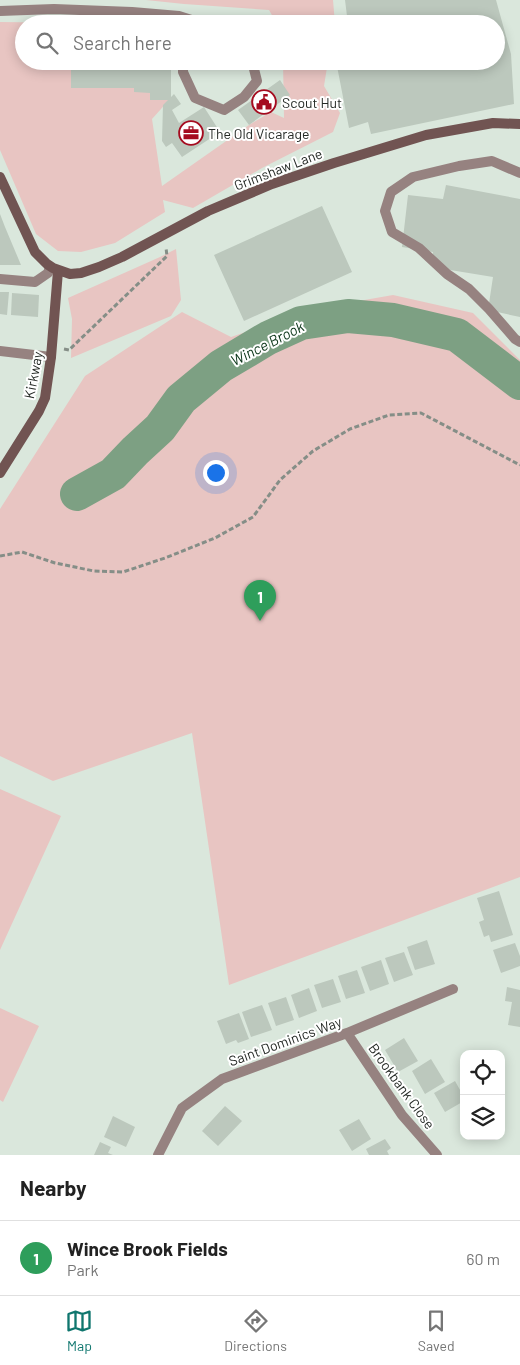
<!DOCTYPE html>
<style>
:root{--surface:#fff;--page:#f2f2f2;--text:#222;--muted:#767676;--line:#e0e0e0;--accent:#0f766e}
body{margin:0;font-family:Barlow,sans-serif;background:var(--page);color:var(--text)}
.controls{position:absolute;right:15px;bottom:15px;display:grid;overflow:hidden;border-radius:10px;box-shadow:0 2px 12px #0003}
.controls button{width:45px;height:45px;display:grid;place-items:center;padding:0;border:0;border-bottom:1px solid var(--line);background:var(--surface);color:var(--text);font:25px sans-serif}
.you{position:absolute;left:215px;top:472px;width:18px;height:18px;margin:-12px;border:4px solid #fff;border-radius:50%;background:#1a73e8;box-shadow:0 0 0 8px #1a73e833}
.badge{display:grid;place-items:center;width:32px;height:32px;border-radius:50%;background:var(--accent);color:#fff;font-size:16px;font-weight:700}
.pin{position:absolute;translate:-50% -41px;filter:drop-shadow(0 1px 2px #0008)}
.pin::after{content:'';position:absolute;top:26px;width:18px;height:15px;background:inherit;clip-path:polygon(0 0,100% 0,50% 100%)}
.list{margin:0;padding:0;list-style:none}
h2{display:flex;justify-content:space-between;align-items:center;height:65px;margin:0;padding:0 20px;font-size:21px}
h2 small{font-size:16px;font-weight:400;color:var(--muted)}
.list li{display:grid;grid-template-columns:32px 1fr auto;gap:15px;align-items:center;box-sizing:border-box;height:75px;padding:0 20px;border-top:1px solid var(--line)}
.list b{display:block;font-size:19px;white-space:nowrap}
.list p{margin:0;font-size:16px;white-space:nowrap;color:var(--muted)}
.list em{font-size:16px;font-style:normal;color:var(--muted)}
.icon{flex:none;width:28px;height:28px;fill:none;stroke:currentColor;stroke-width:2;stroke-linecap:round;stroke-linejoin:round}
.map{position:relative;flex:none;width:520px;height:1155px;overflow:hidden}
.search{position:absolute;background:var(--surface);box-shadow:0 2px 12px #0003;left:15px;right:15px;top:15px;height:55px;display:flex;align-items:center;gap:12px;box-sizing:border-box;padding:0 18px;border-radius:28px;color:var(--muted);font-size:19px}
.sheet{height:140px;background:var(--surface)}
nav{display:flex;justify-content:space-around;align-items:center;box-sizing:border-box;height:70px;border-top:1px solid var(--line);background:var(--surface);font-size:14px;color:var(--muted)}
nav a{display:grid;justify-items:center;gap:2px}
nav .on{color:var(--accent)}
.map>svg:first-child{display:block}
.green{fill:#e8c5c2}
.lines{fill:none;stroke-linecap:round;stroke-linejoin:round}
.river{stroke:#7da083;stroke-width:34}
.building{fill:#bcc8bd}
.path{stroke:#858e87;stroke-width:3;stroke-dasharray:5 2.5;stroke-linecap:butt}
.lane{stroke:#968280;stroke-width:10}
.street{stroke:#968280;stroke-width:10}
.secondary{stroke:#715452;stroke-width:10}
.labels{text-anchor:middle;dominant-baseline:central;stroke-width:4;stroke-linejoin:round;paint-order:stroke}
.poi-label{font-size:14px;fill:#242925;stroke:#fff;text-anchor:start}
.street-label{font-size:14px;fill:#242925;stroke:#fff}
.water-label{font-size:15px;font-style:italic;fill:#093417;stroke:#fff}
</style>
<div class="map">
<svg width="520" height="1155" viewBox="0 0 520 1155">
<rect width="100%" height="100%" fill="#dae7dc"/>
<path class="green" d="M 146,0 L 333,0 L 335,24 L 277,24 L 269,10 L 184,4 Z
M 0,22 L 169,24 L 24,24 L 24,61 L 170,61 L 170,99 L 152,119 L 162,186 L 249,125 L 271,112 L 284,118 L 283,61 L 328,61 L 324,86 L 340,113 L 333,132 L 262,168 L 193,208 L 163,200 L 165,212 L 115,243 L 81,252 L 58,251 L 36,234 L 0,150 Z
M 176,249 L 181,300 L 171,316 L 71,358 L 72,319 L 68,298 L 160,257 Z
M 393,295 L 473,313 L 520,360 L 520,877 L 229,985 L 192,733 L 53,781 L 0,756 L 0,509 L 85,376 L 182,312 L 231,337 L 313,309 Z
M 0,789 L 61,816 L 0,950 Z
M 0,1008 L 39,1026 L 3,1102 L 0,1100 Z"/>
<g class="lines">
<path class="river" d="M 77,494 L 113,474 L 135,451 L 160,428 L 181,399 L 221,366 L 268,338 L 301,323 L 348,316 L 393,320 L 457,335 L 520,383"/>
</g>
<path class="building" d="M 345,0 L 496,0 L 511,54 L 514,104 L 371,134 L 368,122 L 349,128 L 336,61 L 496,61 L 496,24 L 348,24 Z
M 71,61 L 171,61 L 171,97 L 174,94 L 181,104 L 172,110 L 179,123 L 204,107 L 220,132 L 182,157 L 172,143 L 166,147 L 162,141 L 163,105 L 168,100 L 150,100 L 150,93 L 134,92 L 134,88 L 71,88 Z
M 280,80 L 290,95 L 249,125 L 238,110 Z
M 446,185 L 520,199 L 520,317 L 488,310 L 493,277 L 432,267 L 433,252 L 402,247 L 408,195 L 443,199 Z
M 322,206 L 352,272 L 244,321 L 214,255 Z
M 0,214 L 5,227 L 21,265 L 0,265 Z
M 0,292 L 9,292 L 7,315 L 0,314 Z
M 12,293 L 39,295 L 38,317 L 11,315 Z
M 499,891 L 513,935 L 491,942 L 489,935 L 484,937 L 479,922 L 484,920 L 477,898 Z
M 427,940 L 435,964 L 415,970 L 407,947 Z
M 515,943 L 520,956 L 520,966 L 501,973 L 493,950 Z
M 404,952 L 413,975 L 394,982 L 385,958 Z
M 381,960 L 389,984 L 370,991 L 361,967 Z
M 357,970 L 365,993 L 346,999 L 338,976 Z
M 333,979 L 341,1002 L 322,1008 L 314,985 Z
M 507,987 L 520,990 L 520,1027 L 508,1025 L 512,1002 L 505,1001 Z
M 309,988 L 317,1011 L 299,1018 L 291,995 Z
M 286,997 L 294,1020 L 276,1026 L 268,1003 Z
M 262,1005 L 272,1030 L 251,1037 L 242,1012 Z
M 239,1013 L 249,1039 L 238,1043 L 236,1040 L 226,1044 L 217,1021 Z
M 404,1038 L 418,1061 L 398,1072 L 385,1050 Z
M 431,1059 L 445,1082 L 425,1094 L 412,1071 Z
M 455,1081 L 464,1097 L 464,1101 L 445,1112 L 434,1093 Z
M 225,1106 L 242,1121 L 218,1146 L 202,1131 Z
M 113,1116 L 135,1127 L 126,1147 L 104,1137 Z
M 359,1119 L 371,1139 L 352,1151 L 339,1130 Z
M 385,1139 L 391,1148 L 387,1151 L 389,1155 L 369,1155 L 366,1149 Z
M 100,1142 L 111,1147 L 108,1153 L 113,1155 L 94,1155 Z"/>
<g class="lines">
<path class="path" d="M 64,349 L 69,350 L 167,256 L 166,248
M 0,556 L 22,552 L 55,563 L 94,571 L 123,572 L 165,558 L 215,538 L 253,517 L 280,480 L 313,451 L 350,429 L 389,415 L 421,413 L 520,465"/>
<path class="lane" d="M 0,11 L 54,9 L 132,12 L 179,16 L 204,24
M 183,61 L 183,72 L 195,98 L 224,110 L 244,97 L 257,81 L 252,61
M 520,173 L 492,161 L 459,166 L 413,177 L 391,192 L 385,211 L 392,232 L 419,248 L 447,274 L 469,289 L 489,309 L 515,339 L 520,342
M 0,351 L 51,357"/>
<path class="street" d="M 0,279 L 35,282 L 48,273 L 50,267
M 347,1033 L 402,1115 L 437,1155
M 158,1155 L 182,1108 L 222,1079 L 347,1033 L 453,989"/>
<path class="secondary" d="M 0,177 L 35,252 L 47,264 L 53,268 L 70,274 L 81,273 L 99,267 L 122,257 L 208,211 L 272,184 L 334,163 L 426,135 L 493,123 L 520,124
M 0,473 L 39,411 L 45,398 L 51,357 L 58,271"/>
</g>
<defs>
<g id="civic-ring" transform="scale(1.25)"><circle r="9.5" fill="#fff" stroke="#a50b1f" stroke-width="1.5"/><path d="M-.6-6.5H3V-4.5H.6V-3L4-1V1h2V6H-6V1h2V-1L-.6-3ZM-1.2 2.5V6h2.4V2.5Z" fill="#a50b1f"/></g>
<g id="office-ring" transform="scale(1.25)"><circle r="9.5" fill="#fff" stroke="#a50b1f" stroke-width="1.5"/><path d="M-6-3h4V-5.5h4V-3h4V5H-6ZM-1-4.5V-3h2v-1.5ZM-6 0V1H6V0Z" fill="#a50b1f"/></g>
</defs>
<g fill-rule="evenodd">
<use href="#civic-ring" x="264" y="102"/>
<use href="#office-ring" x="191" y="133"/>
</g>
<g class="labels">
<g class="poi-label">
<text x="282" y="102">Scout Hut</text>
<text x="208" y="133">The Old Vicarage</text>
</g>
<g class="street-label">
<text transform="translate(278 169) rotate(-21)">Grimshaw Lane</text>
<text transform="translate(33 375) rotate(-79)">Kirkway</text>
<text transform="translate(285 1041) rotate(-20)">Saint Dominics Way</text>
<text transform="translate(402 1086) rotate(54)">Brookbank Close</text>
</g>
<g class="water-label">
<text transform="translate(267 343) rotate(-27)">Wince Brook</text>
</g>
</g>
</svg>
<div class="controls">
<button><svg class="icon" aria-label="locate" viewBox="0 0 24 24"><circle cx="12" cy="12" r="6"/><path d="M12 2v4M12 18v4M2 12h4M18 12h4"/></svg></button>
<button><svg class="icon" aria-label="layers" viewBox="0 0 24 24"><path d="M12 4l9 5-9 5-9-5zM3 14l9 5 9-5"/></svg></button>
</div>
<div class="you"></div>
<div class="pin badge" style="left:260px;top:621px;background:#2e9e5b">1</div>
<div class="search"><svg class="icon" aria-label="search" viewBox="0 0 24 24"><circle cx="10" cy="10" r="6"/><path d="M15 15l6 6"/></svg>Search here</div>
</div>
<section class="sheet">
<h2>Nearby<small></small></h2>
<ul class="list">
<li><span class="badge" style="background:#2e9e5b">1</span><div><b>Wince Brook Fields</b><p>Park</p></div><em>60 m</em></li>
</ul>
</section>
<nav>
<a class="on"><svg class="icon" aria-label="map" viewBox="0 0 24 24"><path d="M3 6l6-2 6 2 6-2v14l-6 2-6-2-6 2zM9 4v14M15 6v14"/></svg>Map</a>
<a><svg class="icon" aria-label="directions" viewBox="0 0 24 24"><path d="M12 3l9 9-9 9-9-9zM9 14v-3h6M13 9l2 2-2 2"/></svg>Directions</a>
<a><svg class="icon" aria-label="saved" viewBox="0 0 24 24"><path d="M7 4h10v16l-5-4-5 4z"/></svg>Saved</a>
</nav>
